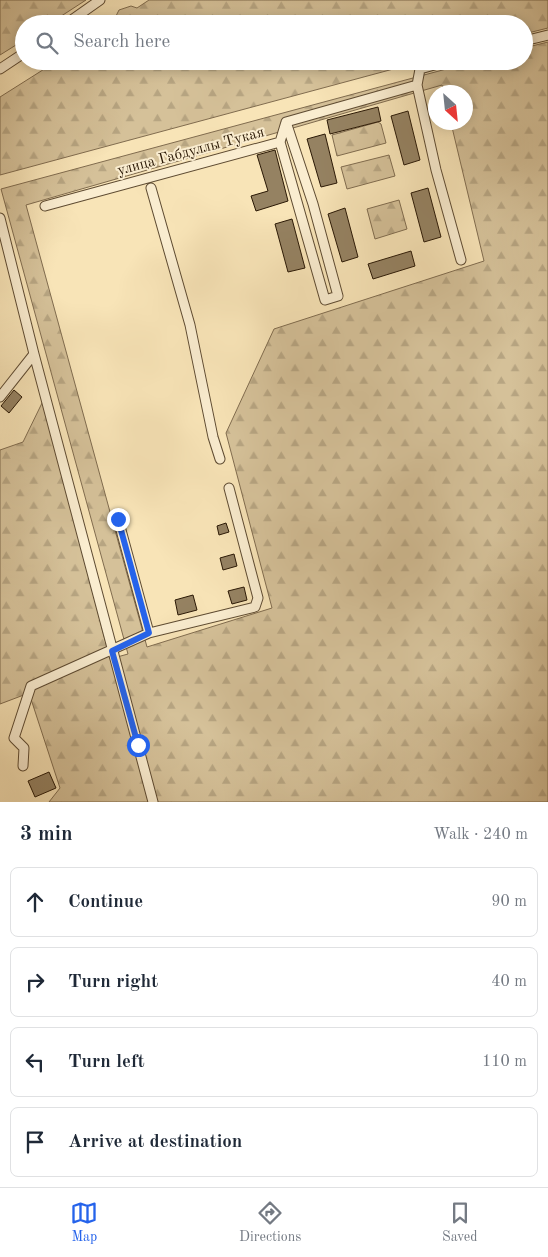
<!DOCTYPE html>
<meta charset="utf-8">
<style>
:root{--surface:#fff;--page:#f2f2f3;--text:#1f2937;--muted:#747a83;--line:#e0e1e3;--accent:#2563eb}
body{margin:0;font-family:"Old Standard TT",serif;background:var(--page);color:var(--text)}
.compass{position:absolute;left:428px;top:85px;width:45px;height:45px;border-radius:50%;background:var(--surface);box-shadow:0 2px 12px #0003;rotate:153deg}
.stop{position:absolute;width:15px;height:15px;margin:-11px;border:4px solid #2563eb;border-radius:50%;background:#fff}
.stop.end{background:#2563eb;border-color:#fff;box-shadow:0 1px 5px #0008}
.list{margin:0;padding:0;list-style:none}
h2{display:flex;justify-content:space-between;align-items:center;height:65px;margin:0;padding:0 20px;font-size:21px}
h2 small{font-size:16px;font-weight:400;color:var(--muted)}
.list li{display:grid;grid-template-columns:32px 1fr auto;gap:15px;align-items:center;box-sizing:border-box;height:70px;margin:0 10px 10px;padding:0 10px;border:1px solid var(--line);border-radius:8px}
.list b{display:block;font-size:19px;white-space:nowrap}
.list em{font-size:16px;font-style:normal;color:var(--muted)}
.icon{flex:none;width:28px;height:28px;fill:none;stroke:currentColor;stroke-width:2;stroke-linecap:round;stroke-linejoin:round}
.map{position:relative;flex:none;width:548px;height:802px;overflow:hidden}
.search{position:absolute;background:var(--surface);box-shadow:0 2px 12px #0003;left:15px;right:15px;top:15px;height:55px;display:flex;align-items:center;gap:12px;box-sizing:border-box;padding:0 18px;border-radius:28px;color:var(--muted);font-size:19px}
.sheet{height:385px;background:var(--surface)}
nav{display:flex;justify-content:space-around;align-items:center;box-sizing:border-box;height:70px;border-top:1px solid var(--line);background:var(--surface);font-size:14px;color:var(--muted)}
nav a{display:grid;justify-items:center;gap:2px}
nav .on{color:var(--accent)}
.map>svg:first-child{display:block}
.forest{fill:url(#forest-firs);stroke:#806c4f;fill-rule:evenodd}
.building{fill:#958262;stroke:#2a1805}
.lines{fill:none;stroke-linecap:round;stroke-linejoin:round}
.minor-casing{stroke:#5e4b32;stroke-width:11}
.minor{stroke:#faedd0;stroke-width:9}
.route{stroke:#2563eb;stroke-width:6}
.labels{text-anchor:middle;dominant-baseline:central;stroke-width:4;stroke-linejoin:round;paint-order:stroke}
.street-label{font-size:15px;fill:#2a1805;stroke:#faedd0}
</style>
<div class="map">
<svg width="548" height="802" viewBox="0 0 548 802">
<defs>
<pattern id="forest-firs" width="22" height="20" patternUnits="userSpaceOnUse" patternTransform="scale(1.25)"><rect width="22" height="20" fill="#d5c199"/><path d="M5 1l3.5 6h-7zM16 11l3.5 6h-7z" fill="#b7a582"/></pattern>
</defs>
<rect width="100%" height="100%" fill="#f8e4b7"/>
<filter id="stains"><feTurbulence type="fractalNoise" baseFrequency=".004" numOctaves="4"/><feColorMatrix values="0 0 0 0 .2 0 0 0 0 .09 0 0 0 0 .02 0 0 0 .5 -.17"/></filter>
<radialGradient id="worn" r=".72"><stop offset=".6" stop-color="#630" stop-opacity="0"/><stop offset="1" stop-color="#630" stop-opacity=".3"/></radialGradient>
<path class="forest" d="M 0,0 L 86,0 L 49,24 L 24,24 L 24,40 L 0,55 Z
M 149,0 L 548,0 L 548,28 L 524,34 L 524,24 L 112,24 L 119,10 L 131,6 L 137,8 Z
M 548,42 L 548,802 L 49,802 L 60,788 L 29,693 L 0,704 L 0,450 L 23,442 L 43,401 L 110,659 L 128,654 L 1,189 L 476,61 L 524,61 L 524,48 ZM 442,85 L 444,92 L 466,92 L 466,122 L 451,123 L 484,261 L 274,329 L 226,433 L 272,608 L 147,647 L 26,205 Z
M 57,61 L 423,61 L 0,175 L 0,97 Z
M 378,122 L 381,124 L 386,143 L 337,156 L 332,135 Z
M 389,155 L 395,176 L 347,189 L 341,167 Z
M 399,200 L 407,229 L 375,239 L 367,209 Z"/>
<path class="building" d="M 378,107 L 381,121 L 330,134 L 327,120 Z
M 408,111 L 420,160 L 404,165 L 391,116 Z
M 325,134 L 337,183 L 321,187 L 307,139 Z
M 275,150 L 288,201 L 256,211 L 251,196 L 268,191 L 257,155 Z
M 428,188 L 441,237 L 424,242 L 411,193 Z
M 345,208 L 358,257 L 342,262 L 328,214 Z
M 292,219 L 305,268 L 288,272 L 275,224 Z
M 411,251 L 415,266 L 373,279 L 368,264 Z
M 14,390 L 22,397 L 9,413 L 1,406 Z
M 226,523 L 229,532 L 219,535 L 217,526 Z
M 234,554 L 237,566 L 223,570 L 220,558 Z
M 244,587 L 247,600 L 232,604 L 228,591 Z
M 193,595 L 197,610 L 178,615 L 175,600 Z
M 49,772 L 56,788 L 35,797 L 28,781 Z"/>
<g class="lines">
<g class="minor-casing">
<path id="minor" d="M 66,24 L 100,0
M 524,41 L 548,35
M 449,61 L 420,69 L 417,85 L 436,170 L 461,260
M 0,69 L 24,53
M 280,142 L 325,300 L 338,296 L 313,204 L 286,122
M 151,188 L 190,325 L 213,437 L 220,459
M 45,206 L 280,142 L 286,122 L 417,85
M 0,218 L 34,354 L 153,802
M 0,397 L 34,354
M 118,519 L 149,633
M 23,766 L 24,748 L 14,738 L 31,686 L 149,633 L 255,607 L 258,598 L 229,488"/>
</g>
<use href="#minor" class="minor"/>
</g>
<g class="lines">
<path class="route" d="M 118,519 L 149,633 L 112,651 L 138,745"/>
</g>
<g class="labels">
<g class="street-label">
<text transform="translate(191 152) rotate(-15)">улица Габдуллы Тукая</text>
</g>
</g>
<rect width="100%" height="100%" filter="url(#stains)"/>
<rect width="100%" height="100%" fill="url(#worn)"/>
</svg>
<svg class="compass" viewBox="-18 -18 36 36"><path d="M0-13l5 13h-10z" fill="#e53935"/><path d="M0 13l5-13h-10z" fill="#747a83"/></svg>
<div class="stop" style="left:138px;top:745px"></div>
<div class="stop end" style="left:118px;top:519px"></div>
<div class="search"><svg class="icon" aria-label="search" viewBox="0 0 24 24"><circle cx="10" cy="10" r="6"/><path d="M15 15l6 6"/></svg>Search here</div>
</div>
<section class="sheet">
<h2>3 min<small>Walk · 240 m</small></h2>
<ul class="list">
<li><svg class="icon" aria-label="ahead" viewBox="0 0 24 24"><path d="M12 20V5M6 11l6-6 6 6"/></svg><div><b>Continue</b></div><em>90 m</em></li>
<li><svg class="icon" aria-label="right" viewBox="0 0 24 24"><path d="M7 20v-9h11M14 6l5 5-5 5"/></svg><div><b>Turn right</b></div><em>40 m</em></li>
<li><svg class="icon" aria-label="left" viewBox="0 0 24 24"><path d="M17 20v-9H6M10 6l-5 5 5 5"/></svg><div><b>Turn left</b></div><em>110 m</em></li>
<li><svg class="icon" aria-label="arrive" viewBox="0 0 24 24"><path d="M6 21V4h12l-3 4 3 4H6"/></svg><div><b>Arrive at destination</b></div></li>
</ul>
</section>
<nav>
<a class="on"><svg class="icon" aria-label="map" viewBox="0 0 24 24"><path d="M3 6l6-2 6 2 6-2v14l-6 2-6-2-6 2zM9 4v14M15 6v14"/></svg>Map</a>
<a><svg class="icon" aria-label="directions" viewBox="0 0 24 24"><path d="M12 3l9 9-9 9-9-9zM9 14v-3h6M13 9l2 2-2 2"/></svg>Directions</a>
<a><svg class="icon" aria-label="saved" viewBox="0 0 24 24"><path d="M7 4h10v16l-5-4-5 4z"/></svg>Saved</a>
</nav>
